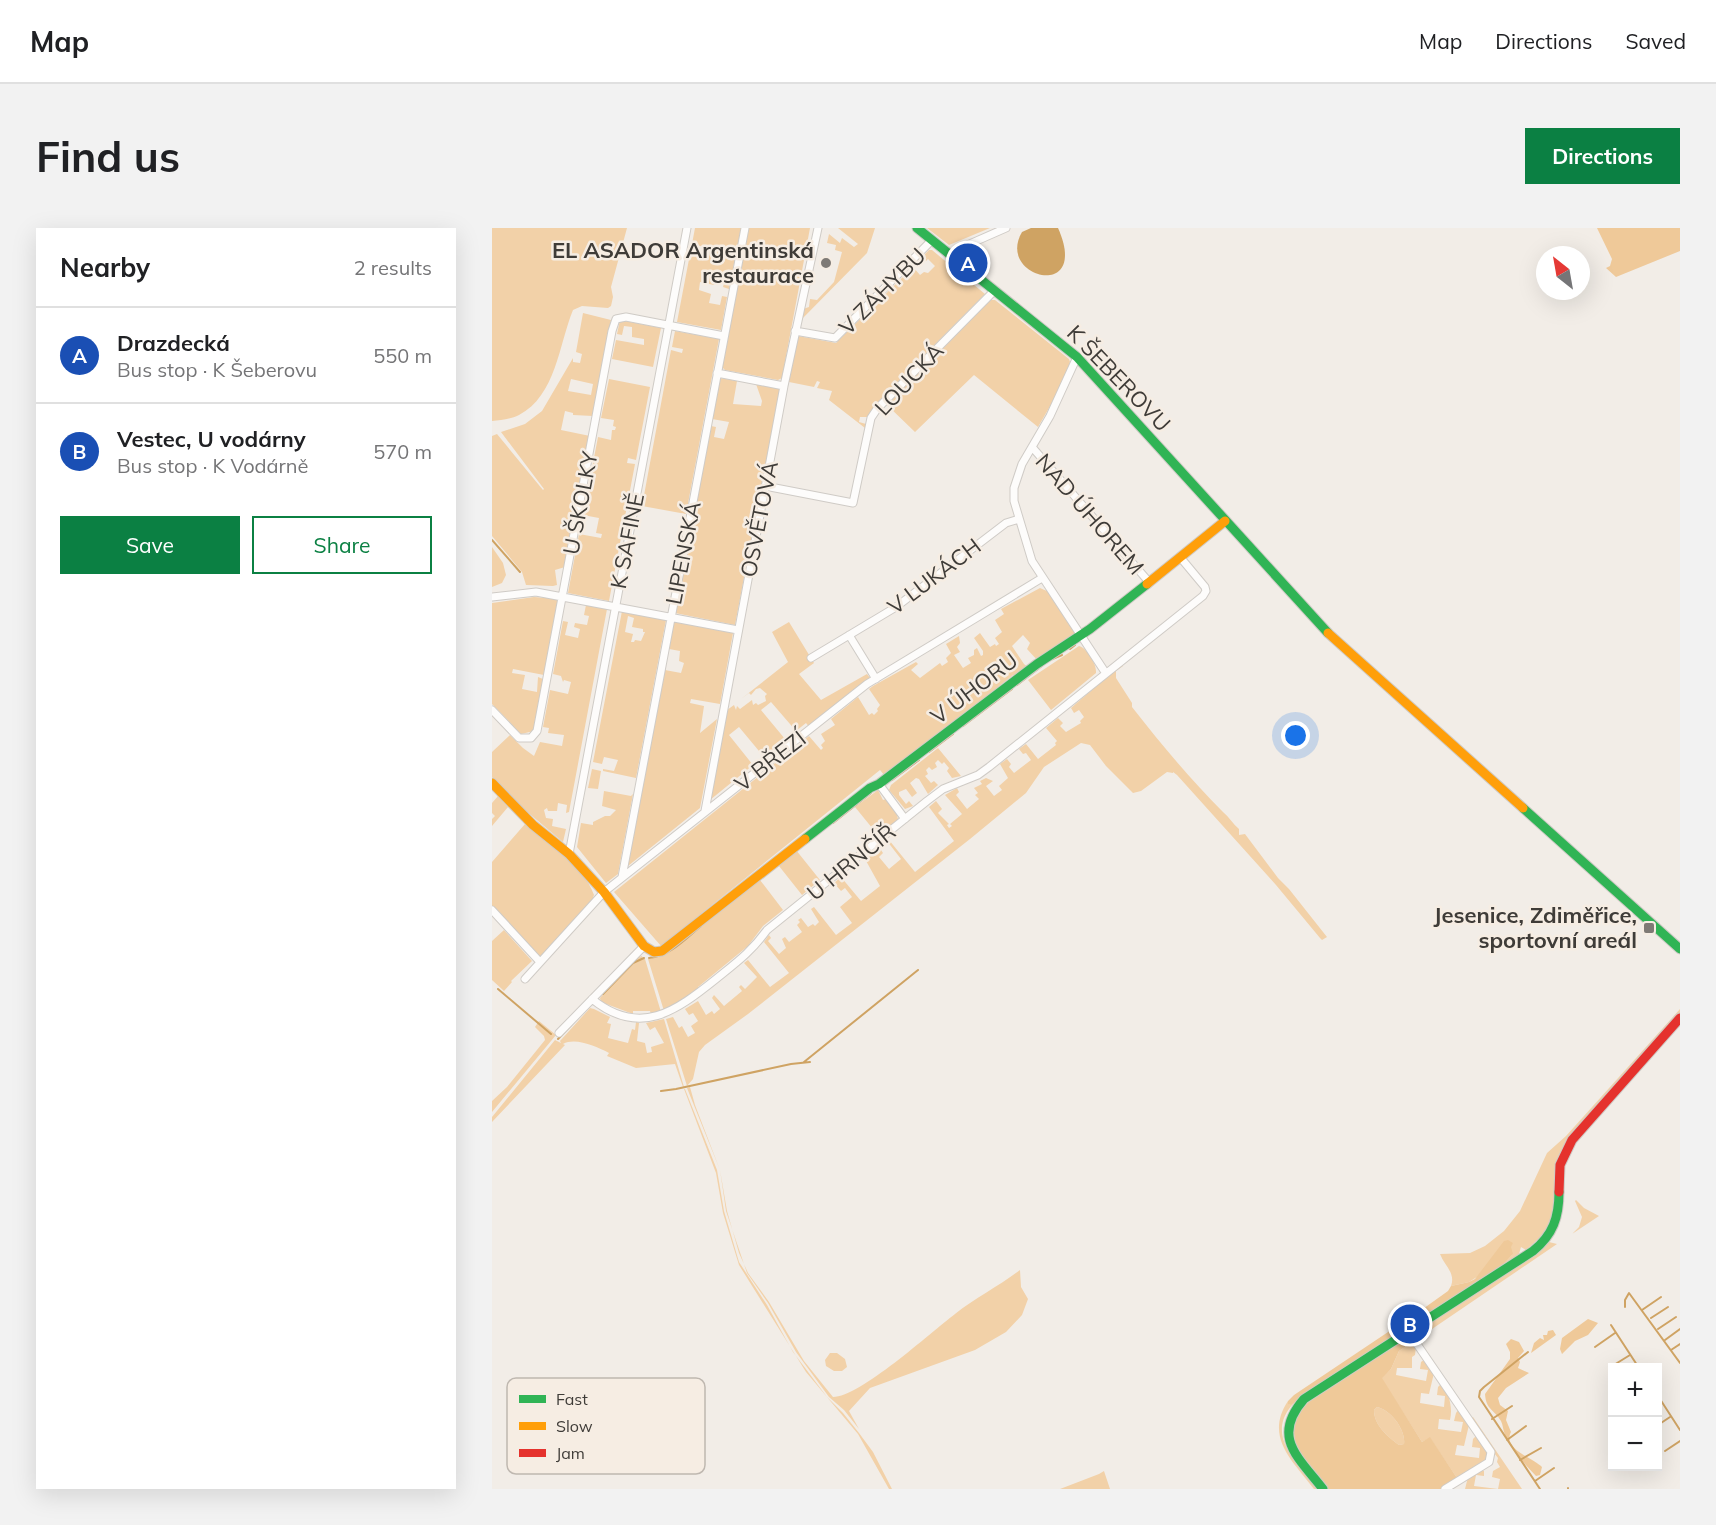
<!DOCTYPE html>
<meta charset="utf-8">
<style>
:root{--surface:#fff;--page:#f2f2f2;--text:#202124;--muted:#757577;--line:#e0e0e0;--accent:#0b8043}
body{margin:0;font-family:Mulish,sans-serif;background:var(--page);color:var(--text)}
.controls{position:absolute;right:18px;bottom:18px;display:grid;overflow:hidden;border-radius:0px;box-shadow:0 6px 24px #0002}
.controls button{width:54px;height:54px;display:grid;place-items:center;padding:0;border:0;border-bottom:2px solid var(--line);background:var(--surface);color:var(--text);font:30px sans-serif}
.compass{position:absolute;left:1044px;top:18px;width:54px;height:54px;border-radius:50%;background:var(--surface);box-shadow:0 6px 24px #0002;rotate:329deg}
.you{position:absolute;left:804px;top:508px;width:21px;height:21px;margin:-15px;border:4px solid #fff;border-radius:50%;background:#1a73e8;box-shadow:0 0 0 9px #1a73e833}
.badge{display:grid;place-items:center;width:39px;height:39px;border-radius:50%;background:var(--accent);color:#fff;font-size:20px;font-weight:700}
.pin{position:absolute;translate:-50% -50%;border:3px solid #fff;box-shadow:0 2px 6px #0006}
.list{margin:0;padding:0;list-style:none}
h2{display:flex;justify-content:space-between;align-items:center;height:78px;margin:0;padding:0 24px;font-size:26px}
h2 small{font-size:20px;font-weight:400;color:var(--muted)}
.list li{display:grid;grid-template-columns:39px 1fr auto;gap:18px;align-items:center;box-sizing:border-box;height:96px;padding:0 24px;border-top:2px solid var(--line)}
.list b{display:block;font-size:22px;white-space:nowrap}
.list p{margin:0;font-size:20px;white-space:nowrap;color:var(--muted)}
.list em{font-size:20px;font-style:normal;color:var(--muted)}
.actions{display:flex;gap:12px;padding:18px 24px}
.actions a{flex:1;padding:14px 0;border:2px solid var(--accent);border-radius:0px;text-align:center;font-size:21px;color:var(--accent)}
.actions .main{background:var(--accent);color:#fff}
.map{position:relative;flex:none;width:1188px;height:1261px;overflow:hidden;border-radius:0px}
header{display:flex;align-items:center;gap:36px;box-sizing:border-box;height:84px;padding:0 30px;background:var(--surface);border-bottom:2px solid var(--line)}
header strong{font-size:28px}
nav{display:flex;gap:33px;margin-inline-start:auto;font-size:21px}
.intro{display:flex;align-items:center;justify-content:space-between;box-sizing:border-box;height:144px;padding:0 36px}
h1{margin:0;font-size:42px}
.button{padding:15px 27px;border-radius:0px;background:var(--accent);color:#fff;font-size:21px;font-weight:700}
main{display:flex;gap:36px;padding:0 36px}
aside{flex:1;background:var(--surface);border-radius:0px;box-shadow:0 6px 24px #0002}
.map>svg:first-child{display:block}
.green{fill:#f2d1a8;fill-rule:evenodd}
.forest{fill:#efc999;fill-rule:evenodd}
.water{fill:#cfa363}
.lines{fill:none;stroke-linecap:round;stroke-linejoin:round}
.stream{stroke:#cfa363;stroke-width:2}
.street-casing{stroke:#cfcbc6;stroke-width:9}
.fast-casing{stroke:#cfcbc6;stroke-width:11}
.slow-casing{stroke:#cfcbc6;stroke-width:11}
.jam-casing{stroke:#cfcbc6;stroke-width:11}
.street{stroke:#fdfcfb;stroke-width:7}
.fast{stroke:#30b455;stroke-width:9}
.slow{stroke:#ff9f0a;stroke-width:9}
.jam{stroke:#e5322d;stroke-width:9}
.poi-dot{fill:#7e7a75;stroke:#f6ede3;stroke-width:2}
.labels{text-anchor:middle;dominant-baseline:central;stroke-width:5;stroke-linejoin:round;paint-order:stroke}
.poi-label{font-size:22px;font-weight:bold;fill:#3f3c38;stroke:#f6ede3;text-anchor:end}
.street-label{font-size:22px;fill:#3f3c38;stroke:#f6ede3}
.key{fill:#f6ede3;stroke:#bfb8b0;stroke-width:1.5}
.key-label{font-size:16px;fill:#3f3c38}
</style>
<header>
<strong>Map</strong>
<nav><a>Map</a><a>Directions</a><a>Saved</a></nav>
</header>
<div class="intro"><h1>Find us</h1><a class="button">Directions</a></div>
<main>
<aside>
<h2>Nearby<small>2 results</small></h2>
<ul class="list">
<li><span class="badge" style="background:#1a4fb4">A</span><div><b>Drazdecká</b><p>Bus stop · K Šeberovu</p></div><em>550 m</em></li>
<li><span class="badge" style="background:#1a4fb4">B</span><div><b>Vestec, U vodárny</b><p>Bus stop · K Vodárně</p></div><em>570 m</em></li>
</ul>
<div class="actions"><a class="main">Save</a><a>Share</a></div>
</aside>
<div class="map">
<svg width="1188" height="1261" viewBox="0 0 1188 1261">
<rect width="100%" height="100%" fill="#f2ede7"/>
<path class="green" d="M 0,0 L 135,0 L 119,59 L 121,69 L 119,78 L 116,80 L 90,78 L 81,82 C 67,116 64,168 27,187 C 19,191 9,192 0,193 Z
M 203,0 L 249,0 L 237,61 L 231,59 L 234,48 L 221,46 L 219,55 L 223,56 L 222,57 L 208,54 L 207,62 L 219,66 L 217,75 L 228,77 L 230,68 L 235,69 L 229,102 L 185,94 L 198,26 L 204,27 L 205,25 L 216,24 L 216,20 L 200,16 Z
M 257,0 L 318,0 L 290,150 L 286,152 L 233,142 L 230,139 Z
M 346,0 L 383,0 L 375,25 L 310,91 L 311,81 L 317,79 L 318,71 L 325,72 L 342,54 L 350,24 L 343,22 L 344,17 L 335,15 L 337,6 L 348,15 L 350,10 L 362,19 L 366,16 Z
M 435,0 L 498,0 L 457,17 Z
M 437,22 L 440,22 L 493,66 L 382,178 L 375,189 L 368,189 L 367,194 L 374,196 L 373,200 L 337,172 L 340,163 L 325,160 L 328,154 L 325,153 L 322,159 L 297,154 L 306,108 L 344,115 L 421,39 L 428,47 L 432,44 L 436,45 L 443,38 L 436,31 L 434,33 L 430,29 Z
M 499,72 L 503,72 L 577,131 L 578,134 L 568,161 L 546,199 L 482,147 L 423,204 L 395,177 Z
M 91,85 L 119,92 L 101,188 L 81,187 L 81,185 L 73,183 L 69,202 L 98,208 L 73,339 L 63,342 L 65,357 L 61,358 L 34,357 L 30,344 L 0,308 L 0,208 L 5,206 L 51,262 L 52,261 L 9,204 L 33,196 L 50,183 L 81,130 L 81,134 L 88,135 L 90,126 L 84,124 ZM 79,151 L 101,156 L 99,167 L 76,163 Z
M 128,92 L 169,100 L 161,139 L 120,131 L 124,112 L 152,117 L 152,111 L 140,109 L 140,99 L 132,98 L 130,107 L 125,106 Z
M 183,103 L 227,111 L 194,286 L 150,278 L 179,122 L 190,125 L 191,121 L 180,119 Z
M 228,150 L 245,153 L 241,176 L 269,178 L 270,173 L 264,156 L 288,161 L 243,397 L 183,385 L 219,198 L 224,199 L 222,209 L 232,211 L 237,194 L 220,191 Z
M 117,151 L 158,159 L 144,232 L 136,230 L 135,235 L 143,236 L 117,373 L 76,365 L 87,306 L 109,310 L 110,306 L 104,305 L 107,290 L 91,287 L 106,209 L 119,212 L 120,202 L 123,202 L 124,199 L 121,198 L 122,192 L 109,190 Z
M 0,319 L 11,335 L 14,347 L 10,355 L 0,359 Z
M 548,360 L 557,364 L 583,403 L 583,407 L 546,433 L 535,421 L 538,415 L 531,407 L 520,418 L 532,436 L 537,440 L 524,449 L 521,447 L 506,459 L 508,462 L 487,474 L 392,547 L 388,542 L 169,718 L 122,664 L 317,508 L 329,522 L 331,520 L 329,517 L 333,513 L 329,506 L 343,497 L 339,491 L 366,469 L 377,487 L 380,485 L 382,487 L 386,483 L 385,481 L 388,477 L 377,461 L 381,458 L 424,434 L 426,436 L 419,442 L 428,450 L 448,435 L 450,438 L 456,434 L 454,430 L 459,425 L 454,416 L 467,408 L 468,415 L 465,419 L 468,424 L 462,427 L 471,440 L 479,435 L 476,430 L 482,427 L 482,422 L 485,420 L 489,428 L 491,427 L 491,423 L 482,410 L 488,405 L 498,419 L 503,416 L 504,418 L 507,416 L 503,410 L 510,404 L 503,392 L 512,386 L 509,381 Z
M 42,369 L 66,371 L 52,447 L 21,441 L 20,445 L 33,447 L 30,461 L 45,464 L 46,449 L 51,451 L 42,503 L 29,506 L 0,476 L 0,375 Z
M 94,377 L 115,381 L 77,584 L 74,585 L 75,577 L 66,575 L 65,583 L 56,583 L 55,580 L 52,582 L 54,590 L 61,591 L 60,598 L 74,601 L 71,614 L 27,577 L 0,549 L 0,524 L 18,507 L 31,520 L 42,528 L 48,514 L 70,518 L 72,507 L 56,505 L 57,500 L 51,499 L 58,462 L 76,466 L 79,454 L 72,452 L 71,454 L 69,448 L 61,446 L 71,393 L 76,394 L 73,407 L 86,410 L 88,401 L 82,399 L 83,395 L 95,397 L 97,388 L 92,387 Z
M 130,383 L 174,392 L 144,550 L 111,543 L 111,541 L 122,543 L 126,532 L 112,529 L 110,536 L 101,534 ZM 136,388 L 142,390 L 140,399 L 151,401 L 151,404 L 153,404 L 149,413 L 143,412 L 142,414 L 139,414 L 141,406 L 133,404 Z
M 182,394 L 241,405 L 228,476 L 199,471 L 198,475 L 212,478 L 208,505 L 225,491 L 208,580 L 136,638 L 173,442 L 189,445 L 192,435 L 187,433 L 188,423 L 177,421 Z
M 297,394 L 322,435 L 307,446 L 329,472 L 375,446 L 378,450 L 318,500 L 314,495 L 304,503 L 279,474 L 269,482 L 293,511 L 272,529 L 247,499 L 237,507 L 261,537 L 218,572 L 235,482 L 242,477 L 244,482 L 245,478 L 248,481 L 260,472 L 261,477 L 264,475 L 266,477 L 274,473 L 273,468 L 275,466 L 268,460 L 264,461 L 259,467 L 257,465 L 249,471 L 296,434 L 280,404 Z
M 587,418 C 595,420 605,436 604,445 L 559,482 L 536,452 Z
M 630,436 L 631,438 L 624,443 L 624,450 L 640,475 L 640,479 C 669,516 698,551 731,584 C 737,589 741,596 747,601 L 747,607 L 753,606 L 786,650 L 797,661 L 835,709 L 830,712 L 828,710 L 784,657 L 685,547 L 681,544 L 681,545 L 675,544 L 649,563 L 641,565 L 614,538 L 598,517 L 589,515 L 552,539 L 534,565 L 478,611 L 256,786 L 213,817 L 207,824 L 201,851 L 195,858 L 174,791 L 181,789 L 187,800 L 190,798 L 196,809 L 203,805 L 199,798 L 206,793 L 201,785 L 197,787 L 193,781 L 206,773 L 214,787 L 220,783 L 222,786 L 228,781 L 220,770 L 222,767 L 232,778 L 250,763 L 247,759 L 249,757 L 253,761 L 265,749 L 252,735 L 256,732 L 278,759 L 297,745 L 272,714 L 277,707 L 279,710 L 276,713 L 287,726 L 294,720 L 290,711 L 293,709 L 297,714 L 310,704 L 305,697 L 308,694 L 306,692 L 309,690 L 316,699 L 321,696 L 323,698 L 327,694 L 319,681 L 322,679 L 344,707 L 360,695 L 348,679 L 360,669 L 353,660 L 349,663 L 342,655 L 349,649 L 369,673 L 388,658 L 373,631 L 387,619 L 391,625 L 387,629 L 397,641 L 409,631 L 395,613 L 397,612 L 423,644 L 462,613 L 437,579 L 444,573 L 450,581 L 446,585 L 457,596 L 455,597 L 457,600 L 460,598 L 458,596 L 470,586 L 453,567 L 465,560 L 467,564 L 464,567 L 475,581 L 487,571 L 483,567 L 486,565 L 482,560 L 490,556 L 488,553 L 494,550 L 501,553 L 494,558 L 502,568 L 510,562 L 507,558 L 516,550 L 508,536 L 515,531 L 519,536 L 517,539 L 522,545 L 539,532 L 534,525 L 531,526 L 527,521 L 534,516 L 546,531 L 564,517 L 563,515 L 565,513 L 554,500 L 566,490 L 571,495 L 568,498 L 574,504 L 589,495 L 588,493 L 592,489 L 587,482 L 582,485 L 579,480 Z
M 446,520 L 469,548 L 460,550 L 455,543 L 457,540 L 452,534 L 450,536 L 446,532 L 443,535 L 445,539 L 440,542 L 437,539 L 434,542 L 436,546 L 433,548 L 439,555 L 442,553 L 446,557 L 436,566 L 427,551 L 424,550 L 418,555 L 425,565 L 420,569 L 414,561 L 407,564 L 407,567 L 414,576 L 417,573 L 421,578 L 413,581 L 397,562 L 399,557 Z
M 100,541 L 109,543 L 106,561 L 96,560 Z
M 386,562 L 391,572 L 394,571 L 404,584 L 406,591 L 393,603 L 391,601 L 385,606 L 363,579 Z
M 112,563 L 139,568 L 141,566 L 126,646 L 114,655 L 85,619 L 89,595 L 101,597 L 101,594 L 113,588 L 118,588 L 124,582 L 110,578 Z
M 6,568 L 16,579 L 0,598 L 0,591 L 3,588 L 0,585 L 0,575 Z
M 33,596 C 57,615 91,636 102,667 L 99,675 L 48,729 L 0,678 L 0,634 Z
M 304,622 L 328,652 L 310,667 L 287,638 L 268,652 L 291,682 L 271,698 L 256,718 L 206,759 L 207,761 L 195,771 L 193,769 L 188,773 L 189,774 L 172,783 L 156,731 C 176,731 281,640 304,622 Z
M 12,702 L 40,733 L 19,753 L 20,754 L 12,763 L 0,752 L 0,713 Z
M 150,728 L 151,731 L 153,731 L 169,784 L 159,786 L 158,783 L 141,783 L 141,786 L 109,774 L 108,770 L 112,765 L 111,763 L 144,730 Z
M 98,780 L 102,781 L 118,789 L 115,795 L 119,796 L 116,810 L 136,815 L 140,801 L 143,802 L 144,794 L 147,795 L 145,813 L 153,815 L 155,825 L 160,824 L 159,819 L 172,815 L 163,799 L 158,802 L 154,795 L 172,791 L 192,859 L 191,859 L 183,836 L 144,840 L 115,828 L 117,825 C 105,819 84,809 71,816 L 73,817 L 0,894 L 0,889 L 63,812 L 69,815 L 68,813 Z
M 1188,781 L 1188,786 L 1078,909 L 1061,990 L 1053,1005 L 1034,1022 L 1029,1019 L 1027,1026 L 1008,1040 L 1021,1026 L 977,1054 L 959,1058 C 964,1045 952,1037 948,1026 L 978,1025 L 993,1018 L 1012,1003 L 1028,983 L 1055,925 L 1074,908 Z
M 47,793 L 64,807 L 0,884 L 0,873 L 15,859 L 53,812 L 52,808 L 43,799 Z
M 198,859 L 203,877 L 228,942 L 235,983 L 247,1025 L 256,1045 L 277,1074 L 312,1133 L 341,1169 C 368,1169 438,1105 463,1086 C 483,1070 507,1058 528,1042 L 529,1059 L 536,1071 L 530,1087 L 514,1104 L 483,1122 L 378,1160 L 357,1183 L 367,1201 L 352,1182 L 337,1169 L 304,1124 L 276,1075 L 255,1045 L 234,983 L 228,942 L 195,860 Z
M 192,861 L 193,861 L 225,942 L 232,983 L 247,1034 L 275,1077 L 301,1124 L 335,1169 L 351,1185 L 367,1205 L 381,1224 L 400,1261 L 397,1261 L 366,1206 L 314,1144 L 247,1037 L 231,985 L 224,945 Z
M 1084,972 L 1092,980 L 1107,988 L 1080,1006 L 1087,999 L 1090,989 L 1083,973 Z
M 1057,1014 L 1065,1016 L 940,1101 L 937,1096 L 930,1104 L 932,1107 L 930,1107 L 928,1100 Z
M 920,1114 L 924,1119 L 923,1127 L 920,1129 L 920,1140 L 905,1140 L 904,1147 L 934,1153 L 936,1142 L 928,1141 L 929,1134 L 933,1131 L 942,1145 L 937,1166 L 929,1165 L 928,1175 L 952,1179 L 953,1168 L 945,1167 L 946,1159 L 950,1155 C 957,1166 961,1179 958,1192 L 947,1191 L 946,1201 L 969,1204 L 971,1194 L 962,1193 L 964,1185 L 967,1181 L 977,1197 L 972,1218 L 965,1217 L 963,1227 L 987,1230 L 988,1220 L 980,1219 L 981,1211 L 985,1207 L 996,1225 L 995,1232 L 965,1250 L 938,1210 L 930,1214 L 889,1150 L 899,1141 L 907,1123 Z
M 338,1125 L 345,1125 L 353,1131 L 355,1139 L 350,1143 L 342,1143 L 334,1138 L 333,1132 Z
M 796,1173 L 798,1177 L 803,1174 C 771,1206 805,1235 826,1261 L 822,1261 C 801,1233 772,1209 796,1173 Z
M 885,1179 C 899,1182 914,1202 912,1216 L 907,1217 C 895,1208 882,1197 882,1182 Z
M 980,1189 L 981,1189 L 1030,1261 L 973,1261 L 976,1249 L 989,1242 L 992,1243 L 992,1248 L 984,1247 L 982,1258 L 1006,1261 L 1008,1251 L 1000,1249 L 1001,1243 L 1008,1239 L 1005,1234 L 1006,1230 L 996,1217 L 994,1209 L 986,1203 Z
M 612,1243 L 618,1261 L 568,1261 L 607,1246 Z"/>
<path class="forest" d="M 1105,0 L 1188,0 L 1188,23 L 1124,49 L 1114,40 L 1118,38 L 1120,31 Z
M 1016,1012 L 1021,1015 L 1019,1019 L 1021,1026 L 1008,1040 L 939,1085 L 929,1086 L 928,1083 L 956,1063 L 959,1058 L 977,1054 L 983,1051 L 1012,1013 Z
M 917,1090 L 921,1094 L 902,1106 L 903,1108 L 799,1177 L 796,1176 L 796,1173 L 802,1167 Z
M 1096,1091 L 1106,1095 L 1096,1107 L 1083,1113 L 1070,1126 L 1068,1121 L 1070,1110 Z
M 1061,1102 L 1064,1107 L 1039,1125 L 1042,1115 L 1048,1110 L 1052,1112 L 1051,1107 L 1055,1107 L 1056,1103 Z
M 1019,1111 L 1027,1114 L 1032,1123 L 1026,1130 L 1028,1134 L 1026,1140 L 1037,1145 L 1014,1160 L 1006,1170 L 1008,1177 L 1016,1183 L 1014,1192 L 1019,1204 C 1010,1221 1041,1230 1050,1239 L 1048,1247 L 1044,1248 C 1033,1236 1019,1222 1013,1207 C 1011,1202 1011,1197 1009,1193 C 1002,1181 994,1182 993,1166 L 1018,1131 L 1018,1124 L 1014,1116 Z
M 913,1112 L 920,1114 L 907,1123 L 899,1141 L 890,1150 L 930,1214 L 938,1209 L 965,1250 L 951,1261 L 835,1261 L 817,1239 L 803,1215 L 801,1196 L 806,1185 L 823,1167 ZM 885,1179 C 899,1182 914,1202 912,1216 L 907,1217 C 895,1208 882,1197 882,1182 Z"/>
<path class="water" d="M 539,0 L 566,0 C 599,74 503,50 530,4 Z"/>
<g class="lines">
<path class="stream" d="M 0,312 L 28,344
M 578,421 L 583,417
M 558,432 L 570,427
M 525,457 L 551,437
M 471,498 L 520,461
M 437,524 L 461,506
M 400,552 L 427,532
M 341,595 L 379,565
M 157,730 C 178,728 192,712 209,698
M 6,761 L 59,806
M 111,766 L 141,735 L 152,730
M 66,811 L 80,796
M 312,834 L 426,742
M 169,863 L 184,861 L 299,836 L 318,834
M 1133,1079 L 1133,1072 L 1137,1065 L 1188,1135
M 1150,1082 L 1169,1069
M 1159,1090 L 1176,1079
M 1119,1097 L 1147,1140
M 1166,1101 L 1184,1089
M 1173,1112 L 1188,1101
M 1103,1119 L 1123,1105
M 1179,1122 L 1188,1116
M 1036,1124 L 992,1159 L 988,1163 L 987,1169 L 1048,1261
M 1117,1140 L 1138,1127
M 1166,1168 L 1188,1202
M 1000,1191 L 1020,1178
M 1166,1197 L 1178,1189
M 1015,1212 L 1034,1198
M 1173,1223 L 1188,1213
M 1028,1232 L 1049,1220
M 1043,1253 L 1062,1240
M 1076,1261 L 1076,1260"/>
<g class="street-casing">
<path id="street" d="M 460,28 L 473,18 L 514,0
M 303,103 L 343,110 L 440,12
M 585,129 L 558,188 L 530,236 L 522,260 L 522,273 L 540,333 L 613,444
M 225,145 L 292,158
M 540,219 L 657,354
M 273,258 L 361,275 L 379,190 L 385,181 L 503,62
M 0,369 L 44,364 L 246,402
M 357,407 L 384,451
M 319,430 L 404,379 L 514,295 L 527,291
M 0,482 L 27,510 L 39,510 L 45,503 L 120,103 L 124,91 L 134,89 L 232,108
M 387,556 L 413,591
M 213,583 L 292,158 L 326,0
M 77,626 L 195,0
M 130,649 L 253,0
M 0,682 L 48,734
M 33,751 L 112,664 L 375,456 L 550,350
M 100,771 C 148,810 184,783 224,751 C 245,734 259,724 275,702 L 435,573 L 451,561 L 486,547 L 497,539 L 711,368 L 714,363 L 713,359 L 688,329
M 67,805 L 152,718
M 916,1103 L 999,1224 L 997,1234 L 953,1261"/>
</g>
<g class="fast-casing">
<path id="fast" d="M 425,0 L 585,129 L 836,405
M 1031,580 L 1188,721
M 313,611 L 378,560 L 387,556 L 545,436 L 598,401 L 655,356
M 831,1261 C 806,1229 779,1209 812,1171 L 1041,1023 C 1061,1007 1067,989 1067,964"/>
</g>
<g class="slow-casing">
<path id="slow" d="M 655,356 L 733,293
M 836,405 L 1031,580
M 0,555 L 41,597 L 77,626 L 112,664 L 152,718 L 162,724 L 170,723 L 313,611"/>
</g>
<g class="jam-casing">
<path id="jam" d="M 1067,964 L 1068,937 L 1080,912 L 1188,790"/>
</g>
<use href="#street" class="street"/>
<use href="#fast" class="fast"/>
<use href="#slow" class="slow"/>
<use href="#jam" class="jam"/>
</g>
<g class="poi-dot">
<circle cx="334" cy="35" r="6"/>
<rect x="1151" y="694" width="12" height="12" rx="3"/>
</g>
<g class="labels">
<g class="poi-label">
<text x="322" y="22">EL ASADOR Argentinská<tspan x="322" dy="25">restaurace</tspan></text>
<text x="1145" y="687">Jesenice, Zdiměřice,<tspan x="1145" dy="25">sportovní areál</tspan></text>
</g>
<g class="street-label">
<text transform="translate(390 63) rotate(-45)">V ZÁHYBU</text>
<text transform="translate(627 150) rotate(46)">K ŠEBEROVU</text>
<text transform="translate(417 151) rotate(-47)">LOUCKÁ</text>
<text transform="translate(88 275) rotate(-79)">U ŠKOLKY</text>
<text transform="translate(598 286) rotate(49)">NAD ÚHOREM</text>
<text transform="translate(267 291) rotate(-79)">OSVĚTOVÁ</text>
<text transform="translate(135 313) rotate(-79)">K SAFINĚ</text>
<text transform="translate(191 325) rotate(-79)">LIPENSKÁ</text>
<text transform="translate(442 348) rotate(-37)">V LUKÁCH</text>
<text transform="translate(482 460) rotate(-37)">V ÚHORU</text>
<text transform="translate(278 533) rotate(-38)">V BŘEZÍ</text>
<text transform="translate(359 634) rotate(-39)">U HRNČÍŘ</text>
</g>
</g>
<rect x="15" y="1150" width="198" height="96" rx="9" class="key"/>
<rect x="27" y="1167" width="27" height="8" fill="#30b455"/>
<rect x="27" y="1194" width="27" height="8" fill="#ff9f0a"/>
<rect x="27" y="1221" width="27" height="8" fill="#e5322d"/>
<g class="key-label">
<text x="64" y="1177">Fast</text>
<text x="64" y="1204">Slow</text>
<text x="64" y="1231">Jam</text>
</g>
</svg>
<div class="controls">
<button>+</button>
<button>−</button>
</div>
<svg class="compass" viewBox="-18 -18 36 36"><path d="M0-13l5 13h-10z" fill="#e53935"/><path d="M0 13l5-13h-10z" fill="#757577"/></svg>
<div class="you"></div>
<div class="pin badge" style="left:476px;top:35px;background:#1a4fb4">A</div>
<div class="pin badge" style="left:918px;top:1096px;background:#1a4fb4">B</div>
</div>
</main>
